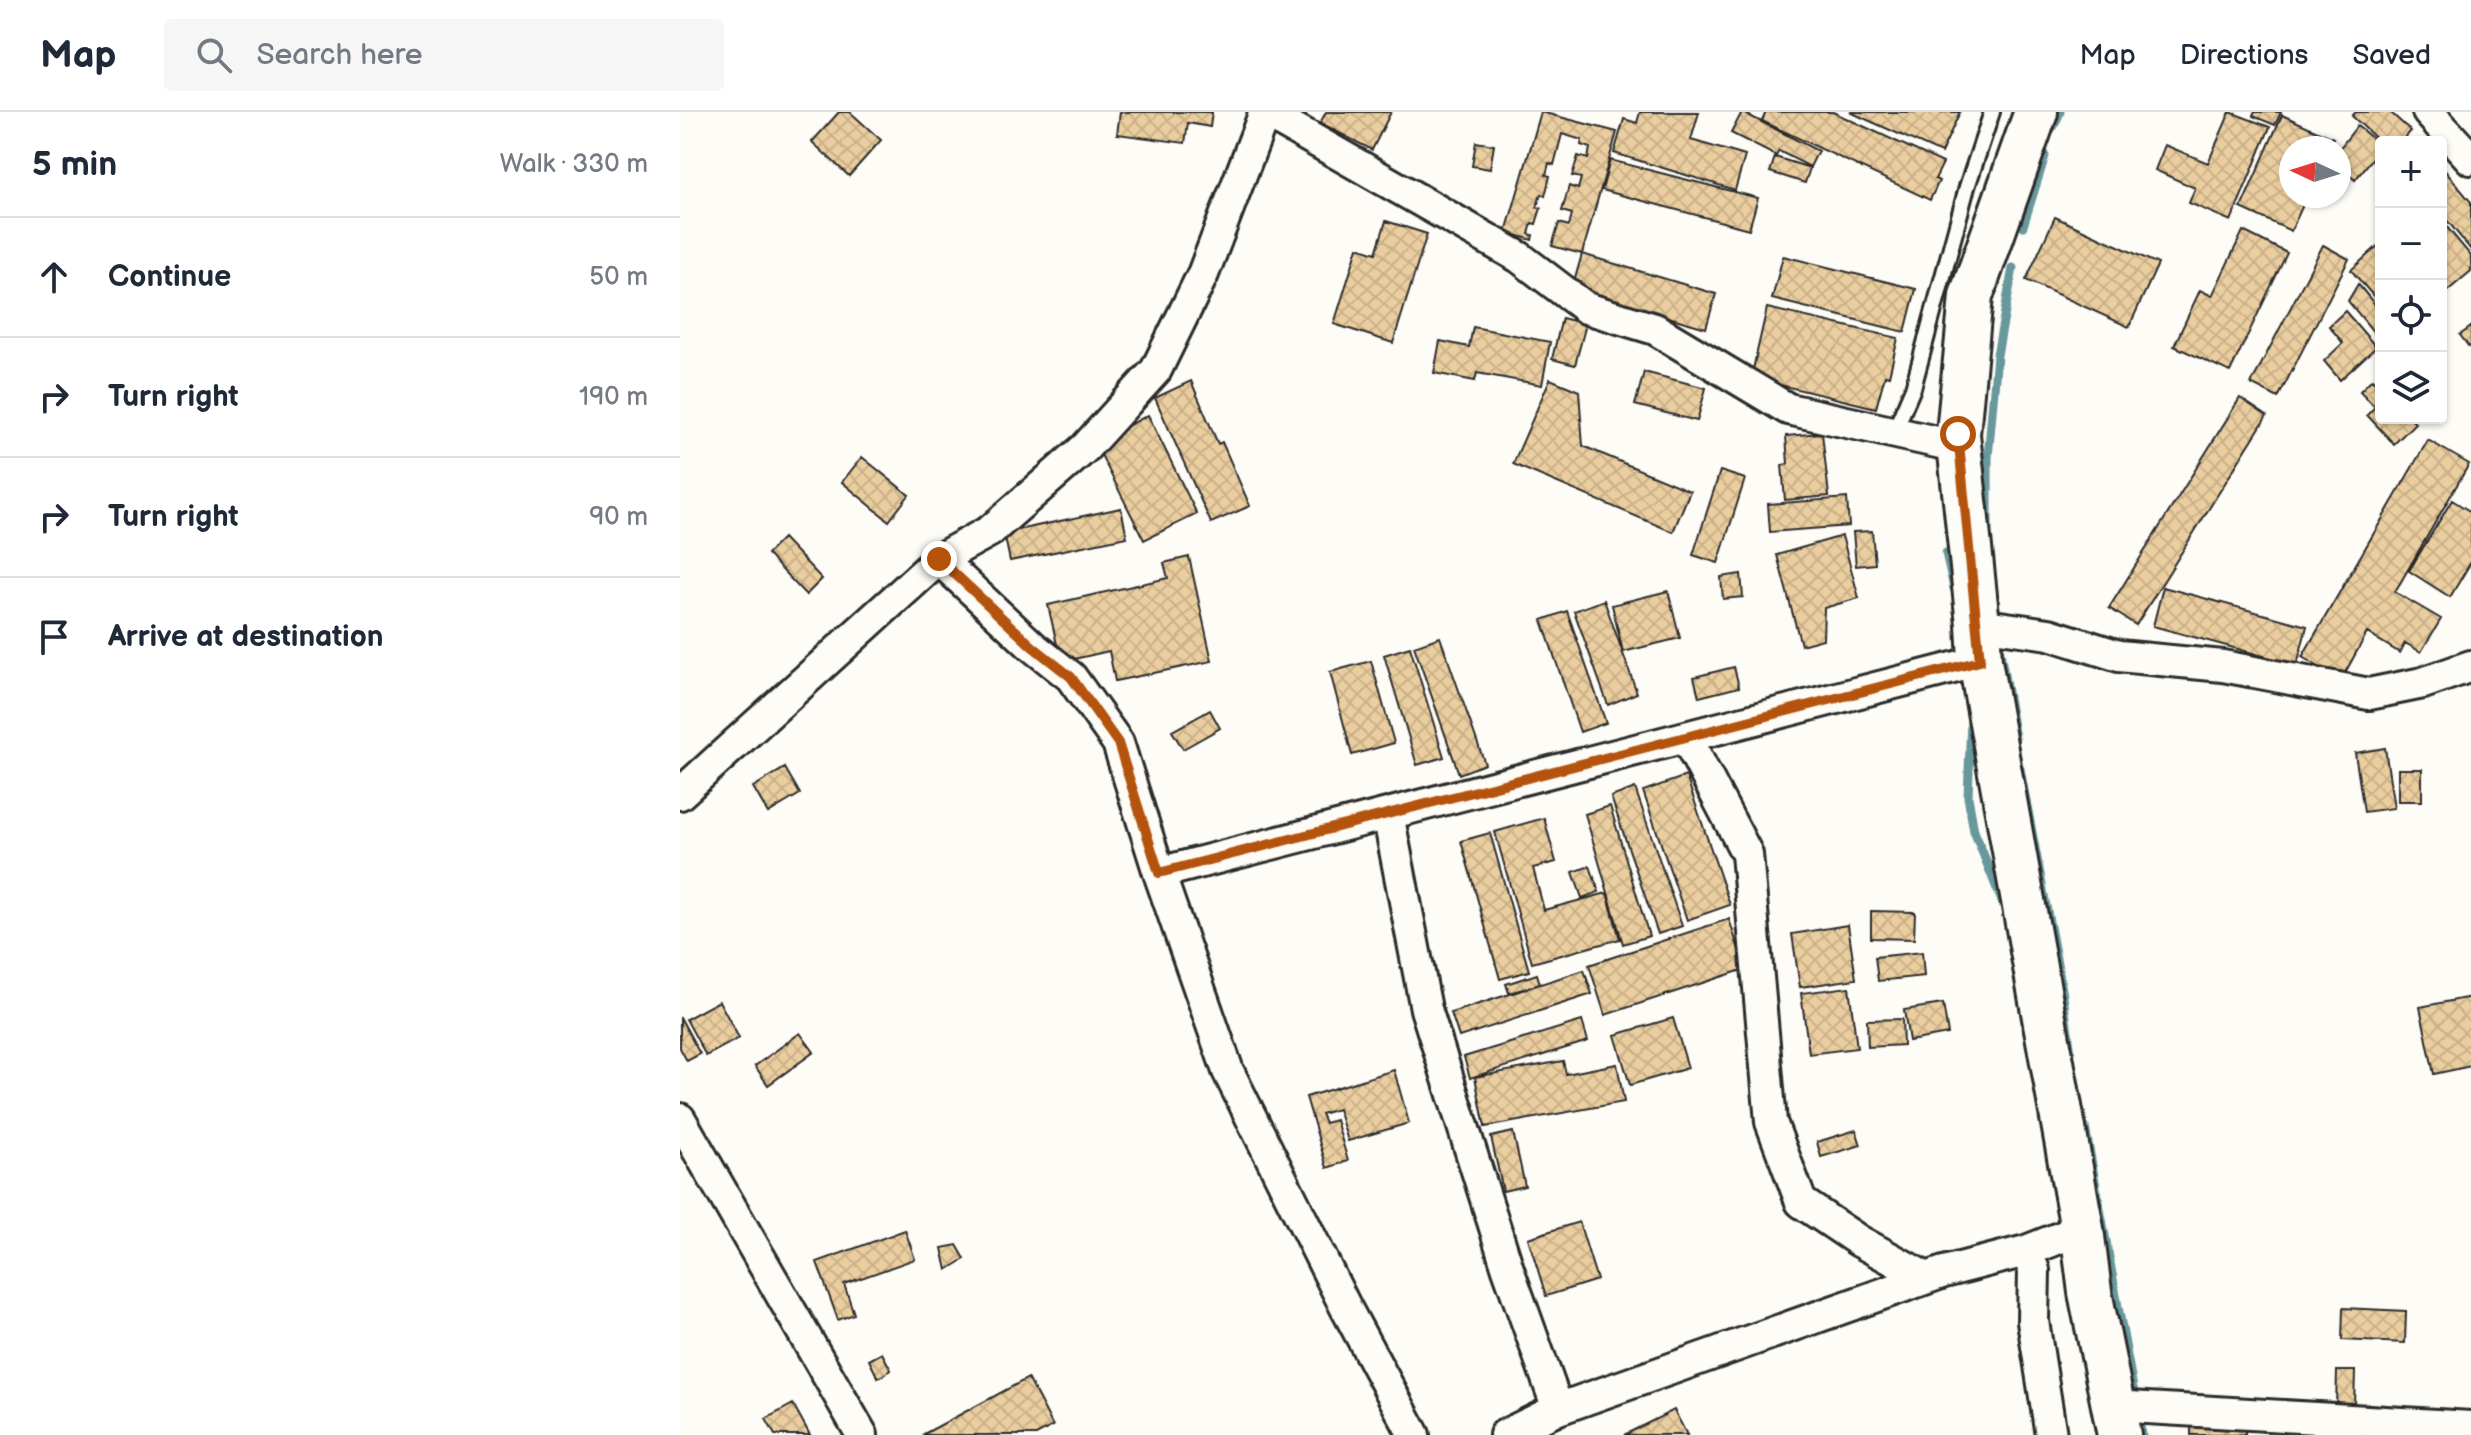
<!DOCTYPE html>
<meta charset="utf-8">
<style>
:root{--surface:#fff;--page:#f6f6f7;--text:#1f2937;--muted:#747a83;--line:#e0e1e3}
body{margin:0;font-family:"Balsamiq Sans",sans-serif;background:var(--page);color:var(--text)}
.controls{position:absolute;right:24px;top:24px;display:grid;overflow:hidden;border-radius:8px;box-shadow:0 2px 6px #0004}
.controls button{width:72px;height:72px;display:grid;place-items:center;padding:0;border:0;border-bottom:2px solid var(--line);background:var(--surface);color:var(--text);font:40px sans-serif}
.compass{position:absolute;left:1599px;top:24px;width:72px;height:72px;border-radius:50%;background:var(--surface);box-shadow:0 2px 6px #0004;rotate:274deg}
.stop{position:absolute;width:24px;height:24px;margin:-18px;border:6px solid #b45309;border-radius:50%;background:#fff}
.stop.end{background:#b45309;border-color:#fff;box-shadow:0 2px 8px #0008}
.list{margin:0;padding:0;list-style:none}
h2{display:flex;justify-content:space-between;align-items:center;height:104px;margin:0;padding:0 32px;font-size:34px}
h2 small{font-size:26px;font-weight:400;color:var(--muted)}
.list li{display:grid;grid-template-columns:52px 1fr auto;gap:24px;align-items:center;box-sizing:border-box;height:120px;padding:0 32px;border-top:2px solid var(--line)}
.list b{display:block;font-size:30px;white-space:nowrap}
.list em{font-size:26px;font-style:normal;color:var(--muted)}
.icon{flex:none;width:44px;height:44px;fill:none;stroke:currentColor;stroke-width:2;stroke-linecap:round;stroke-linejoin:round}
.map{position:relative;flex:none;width:1791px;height:1323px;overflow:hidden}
header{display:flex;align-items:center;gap:48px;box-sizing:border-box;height:112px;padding:0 40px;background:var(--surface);border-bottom:2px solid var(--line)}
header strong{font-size:38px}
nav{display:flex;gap:44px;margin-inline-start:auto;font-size:28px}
.search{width:560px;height:72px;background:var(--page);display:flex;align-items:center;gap:20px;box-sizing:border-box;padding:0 28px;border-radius:8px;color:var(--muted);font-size:30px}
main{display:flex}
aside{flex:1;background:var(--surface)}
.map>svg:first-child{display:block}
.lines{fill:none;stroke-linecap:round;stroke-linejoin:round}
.stream{stroke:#67989c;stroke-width:9}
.building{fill:url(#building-cross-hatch);stroke:#2b2b2b;stroke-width:2}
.lane-casing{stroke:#2b2b2b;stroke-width:20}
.street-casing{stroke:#2b2b2b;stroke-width:36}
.secondary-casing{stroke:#2b2b2b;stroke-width:48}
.lane{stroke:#fdfcf7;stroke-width:14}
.street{stroke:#fdfcf7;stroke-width:30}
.secondary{stroke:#fdfcf7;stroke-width:42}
.route{stroke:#b45309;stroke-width:10}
</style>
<header>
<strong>Map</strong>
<div class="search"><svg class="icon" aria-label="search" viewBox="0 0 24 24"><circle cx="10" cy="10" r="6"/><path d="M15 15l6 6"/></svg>Search here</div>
<nav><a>Map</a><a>Directions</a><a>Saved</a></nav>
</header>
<main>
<aside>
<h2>5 min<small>Walk · 330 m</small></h2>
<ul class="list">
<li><svg class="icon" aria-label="ahead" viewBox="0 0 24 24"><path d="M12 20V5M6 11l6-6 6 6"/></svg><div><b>Continue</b></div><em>50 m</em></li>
<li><svg class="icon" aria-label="right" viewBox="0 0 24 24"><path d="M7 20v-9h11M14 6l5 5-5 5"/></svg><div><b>Turn right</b></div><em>190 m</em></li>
<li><svg class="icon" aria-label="right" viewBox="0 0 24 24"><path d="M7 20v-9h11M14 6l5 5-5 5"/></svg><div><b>Turn right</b></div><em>90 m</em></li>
<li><svg class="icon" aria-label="arrive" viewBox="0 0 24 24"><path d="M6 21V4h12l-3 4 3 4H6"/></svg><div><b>Arrive at destination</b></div></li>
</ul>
</aside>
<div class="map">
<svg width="1791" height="1323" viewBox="0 0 1791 1323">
<defs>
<pattern id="building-cross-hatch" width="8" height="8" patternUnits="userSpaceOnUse" patternTransform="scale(2)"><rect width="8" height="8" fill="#ebce9f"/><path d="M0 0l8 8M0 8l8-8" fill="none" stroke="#cab189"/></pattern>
</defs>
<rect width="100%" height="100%" fill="#fdfcf7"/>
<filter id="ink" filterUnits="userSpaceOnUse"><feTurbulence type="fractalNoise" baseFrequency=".0125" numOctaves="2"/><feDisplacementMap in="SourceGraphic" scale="16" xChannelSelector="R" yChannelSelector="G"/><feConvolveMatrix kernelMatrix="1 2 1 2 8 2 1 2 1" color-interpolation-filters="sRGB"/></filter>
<g filter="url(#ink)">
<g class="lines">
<path class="stream" d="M 1374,14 L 1380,0
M 1343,114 L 1365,44
M 1308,416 L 1308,346 L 1317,243 L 1333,156
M 1266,441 L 1274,476
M 1319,534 L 1335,626
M 1291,607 L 1288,685 L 1294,719 L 1324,794
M 1340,657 L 1382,878 L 1391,941
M 1405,1015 L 1455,1287
M 1459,1310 L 1462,1323"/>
</g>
<path class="building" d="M 159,0 L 170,0 L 201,28 L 169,64 L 132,30 Z
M 440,0 L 532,0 L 530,15 L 508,11 L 505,31 L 437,22 Z
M 646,0 L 711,0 L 692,38 L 640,11 Z
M 861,0 L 937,20 L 902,142 L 872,134 L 879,111 L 889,114 L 892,102 L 882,99 L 889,74 L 898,77 L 901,66 L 892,64 L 898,44 L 908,47 L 910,36 L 901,33 L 902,28 L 882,22 L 874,53 L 869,51 L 866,63 L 870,64 L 865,84 L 861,82 L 857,95 L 861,96 L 856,112 L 852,111 L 849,122 L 853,123 L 852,128 L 826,120 Z
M 960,0 L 1019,0 L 1011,28 L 1065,44 L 1055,78 L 934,41 L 944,7 L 957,11 Z
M 1062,0 L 1138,39 L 1130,55 L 1099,39 L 1096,44 L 1051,21 Z
M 1086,0 L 1153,0 L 1263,51 L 1255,67 L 1259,69 L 1250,88 L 1082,9 Z
M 1170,0 L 1280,0 L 1261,41 Z
M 1550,0 L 1590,15 L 1551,109 L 1509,91 L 1515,76 L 1475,58 L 1485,33 L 1528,51 Z
M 1575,0 L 1601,0 L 1595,13 L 1573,4 Z
M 1676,0 L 1710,0 L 1731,19 L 1721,30 L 1701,31 L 1672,4 Z
M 1602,3 L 1653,26 L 1648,36 L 1611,36 L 1611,84 L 1627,84 L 1611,119 L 1561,96 Z
M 1677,14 L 1701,33 L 1701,36 L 1675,68 L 1659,54 L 1659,37 Z
M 796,30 L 814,33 L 810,57 L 792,54 Z
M 1095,45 L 1130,56 L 1125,71 L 1090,60 Z
M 930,48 L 1078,86 L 1069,117 L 922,78 Z
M 1761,54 L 1791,90 L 1791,138 L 1761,101 Z
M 1375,105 L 1478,152 L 1449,215 L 1346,168 Z
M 1761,108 L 1791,144 L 1791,159 L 1765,181 L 1761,175 Z
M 706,109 L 747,122 L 713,231 L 654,212 L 678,135 L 696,141 Z
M 1563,119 L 1607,141 L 1550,260 L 1494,234 L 1520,178 L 1532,184 Z
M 1701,131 L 1701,193 L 1671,158 Z
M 1643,133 L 1669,147 L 1598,286 L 1571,272 Z
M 902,142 L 1036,182 L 1026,216 L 892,177 Z
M 1103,144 L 1236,177 L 1225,220 L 1092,187 Z
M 1678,172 L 1701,200 L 1701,218 L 1695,222 L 1668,189 Z
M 1087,196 L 1218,226 L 1209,264 L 1205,263 L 1196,296 L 1071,266 Z
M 1665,199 L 1696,235 L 1660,268 L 1644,249 L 1663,231 L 1649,214 Z
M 882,206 L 906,212 L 895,253 L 872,247 Z
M 793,215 L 870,230 L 862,273 L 797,261 L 795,269 L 754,261 L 760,229 L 789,235 Z
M 1791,215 L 1791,234 L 1789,235 L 1780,223 Z
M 964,260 L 1026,276 L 1017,309 L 955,293 Z
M 870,267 L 899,279 L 903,334 L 1010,379 L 993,420 L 833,352 Z
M 1692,267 L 1701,276 L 1701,306 L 1730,306 L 1735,311 L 1714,332 L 1687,303 L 1695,295 L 1680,279 Z
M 511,269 L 538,332 L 542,330 L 570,394 L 531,411 L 475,286 Z
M 1560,286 L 1587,304 L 1456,513 L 1429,496 Z
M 468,303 L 517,402 L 464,428 L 415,331 Z
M 1142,321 L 1149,384 L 1105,388 L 1102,353 L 1108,352 L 1106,324 Z
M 1748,328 L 1789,352 L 1715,480 L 1761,507 L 1741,540 L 1725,531 L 1720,541 L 1687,521 L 1661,568 L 1622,545 Z
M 182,345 L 229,383 L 209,409 L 162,370 Z
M 1040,359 L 1065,367 L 1038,451 L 1013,443 Z
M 1167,386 L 1169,414 L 1090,420 L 1088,392 Z
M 1772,388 L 1791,400 L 1791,450 L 1770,485 L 1729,459 Z
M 441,396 L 447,425 L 330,449 L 324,421 Z
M 1192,419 L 1195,452 L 1176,454 L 1173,420 Z
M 1162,424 L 1179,486 L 1144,496 L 1143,527 L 1121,533 L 1097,443 Z
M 103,426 L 142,467 L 126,483 L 87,442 Z
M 509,445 L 532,549 L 435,569 L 429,539 L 381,550 L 368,493 L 488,466 L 484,451 Z
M 1061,462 L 1063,485 L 1043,487 L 1041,465 Z
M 1483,475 L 1627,514 L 1617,553 L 1473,514 Z
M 988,479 L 1000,526 L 943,540 L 932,493 Z
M 924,488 L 957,581 L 928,593 L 894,499 Z
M 887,499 L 926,611 L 900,620 L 862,508 Z
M 760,525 L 805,652 L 779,662 L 734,534 Z
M 730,535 L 764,645 L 737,653 L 704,543 Z
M 691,549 L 714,631 L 672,643 L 650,560 Z
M 1054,555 L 1059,575 L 1019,585 L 1014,565 Z
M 530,598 L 540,616 L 503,637 L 492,619 Z
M 1705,636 L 1714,696 L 1684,700 L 1675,641 Z
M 105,656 L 120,682 L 88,701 L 73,675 Z
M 1718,657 L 1742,657 L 1742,689 L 1718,689 Z
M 1006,664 L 1050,793 L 1007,808 L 963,679 Z
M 955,676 L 1002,814 L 978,822 L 931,685 Z
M 930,694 L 969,824 L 943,832 L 905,702 Z
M 864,706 L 876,750 L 853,756 L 864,798 L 927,781 L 940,827 L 852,851 L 815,720 Z
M 810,721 L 849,859 L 820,867 L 781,729 Z
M 910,754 L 919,780 L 902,786 L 893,760 Z
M 1191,799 L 1235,800 L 1234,827 L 1191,826 Z
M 1049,807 L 1065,857 L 925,903 L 909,853 Z
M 1168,813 L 1176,867 L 1120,875 L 1112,822 Z
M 1242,840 L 1244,864 L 1198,869 L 1195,845 Z
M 904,858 L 912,882 L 779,925 L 771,901 Z
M 857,862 L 860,872 L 829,881 L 826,872 Z
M 1169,875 L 1177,936 L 1129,942 L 1121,881 Z
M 1791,885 L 1791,954 L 1754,962 L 1740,895 Z
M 39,889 L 59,926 L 26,944 L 6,907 Z
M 1263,892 L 1268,922 L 1229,929 L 1224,898 Z
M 0,905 L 20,942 L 7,949 L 0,936 Z
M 993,906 L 1008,956 L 950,973 L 935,923 Z
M 1222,907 L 1223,933 L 1188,935 L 1187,908 Z
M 902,909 L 908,929 L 790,966 L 784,945 Z
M 120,921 L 134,940 L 88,973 L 75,954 Z
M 883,949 L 886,962 L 937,952 L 944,990 L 805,1015 L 795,965 Z
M 714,958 L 729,1011 L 668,1029 L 658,997 L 641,1002 L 645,1011 L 656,1008 L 668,1049 L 647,1056 L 626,985 Z
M 1176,1018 L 1181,1033 L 1141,1045 L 1137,1030 Z
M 833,1020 L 845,1074 L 823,1079 L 811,1025 Z
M 899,1110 L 917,1168 L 866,1184 L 848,1126 Z
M 225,1118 L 235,1147 L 164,1172 L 174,1202 L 158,1208 L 137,1150 Z
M 277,1133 L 285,1147 L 267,1158 L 262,1136 Z
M 1663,1196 L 1726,1199 L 1725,1231 L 1662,1228 Z
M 202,1241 L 211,1258 L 198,1266 L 189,1248 Z
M 1657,1259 L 1675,1259 L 1674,1294 L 1656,1294 Z
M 348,1266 L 373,1314 L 356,1323 L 242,1323 Z
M 113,1292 L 130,1323 L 95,1323 L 86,1307 Z
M 994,1298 L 1007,1323 L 944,1323 Z
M 1511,1306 L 1565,1306 L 1565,1323 L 1511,1323 Z"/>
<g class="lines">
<g class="lane-casing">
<path id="lane" d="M 1214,320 L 1233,276 L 1287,75 L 1312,0"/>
</g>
<g class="street-casing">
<path id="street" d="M 585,0 L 523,162 L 476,258 L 405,336 L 310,419 L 259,447 L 352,534 L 391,565 L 438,631 L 479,761 L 548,959 L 666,1196 L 734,1323
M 585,0 L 839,145 L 906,196 L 975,217 L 1108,297 L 1279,335
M 1748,0 L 1791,47
M 1298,512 L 1369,522 L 1439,544 L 1543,554 L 1689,582 L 1743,571 L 1791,554
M 1006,625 L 1067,742 L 1091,1010 L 1121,1090 L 1179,1129 L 1246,1166
M 0,682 L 259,447
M 708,702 L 746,897 L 828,1157 L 878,1297
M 479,761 L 1300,549
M 0,1007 L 182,1323
M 1346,1139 L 1354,1158 L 1353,1209 L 1371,1323
M 1432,1294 L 1791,1315
M 825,1323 L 878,1297 L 1264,1160 L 1346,1139 L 1402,1117"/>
</g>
<g class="secondary-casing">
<path id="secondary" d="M 1356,0 L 1291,184 L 1278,322 L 1298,512 L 1300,549 L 1402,1117 L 1410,1180 L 1439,1323"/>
</g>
<use href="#lane" class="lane"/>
<use href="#street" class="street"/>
<use href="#secondary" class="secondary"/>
</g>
</g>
<g class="lines" filter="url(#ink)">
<path class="route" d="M 259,447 L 352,534 L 391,565 L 438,631 L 479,761 L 1300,549 L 1278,322"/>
</g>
</svg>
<div class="controls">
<button>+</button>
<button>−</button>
<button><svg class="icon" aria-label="locate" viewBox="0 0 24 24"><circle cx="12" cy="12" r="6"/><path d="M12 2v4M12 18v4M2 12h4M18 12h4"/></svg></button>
<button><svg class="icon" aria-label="layers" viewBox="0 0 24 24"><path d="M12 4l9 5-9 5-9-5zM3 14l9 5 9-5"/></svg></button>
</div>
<svg class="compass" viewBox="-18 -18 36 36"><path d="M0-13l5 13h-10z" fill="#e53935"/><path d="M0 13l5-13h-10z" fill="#747a83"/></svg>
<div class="stop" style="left:1278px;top:322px"></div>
<div class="stop end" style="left:259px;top:447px"></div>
</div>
</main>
